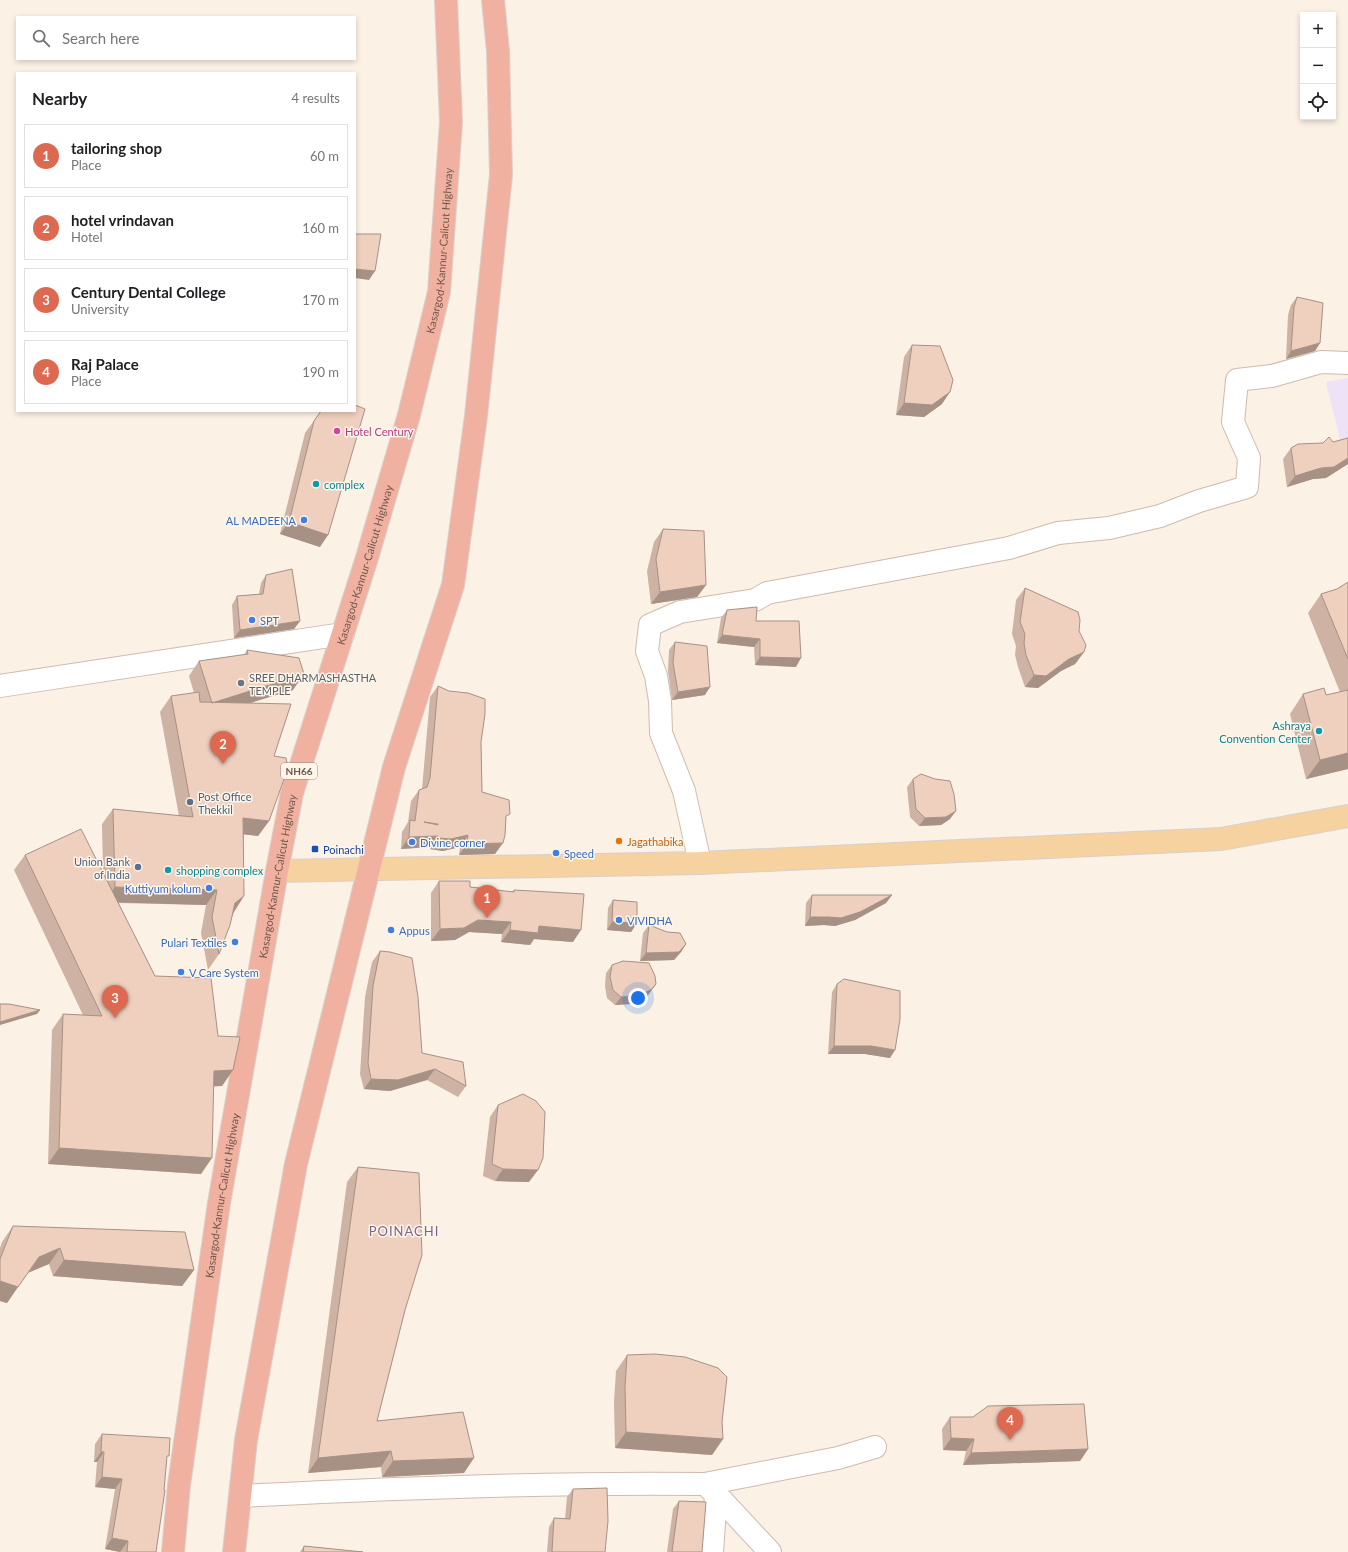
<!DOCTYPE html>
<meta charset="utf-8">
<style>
:root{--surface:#fff;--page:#f2f2f2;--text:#202124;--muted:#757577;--line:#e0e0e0;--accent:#de6951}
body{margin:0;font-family:Lato,sans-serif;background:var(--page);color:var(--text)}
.controls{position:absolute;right:12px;top:12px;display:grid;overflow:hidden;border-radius:0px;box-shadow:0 2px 6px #0003}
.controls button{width:36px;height:36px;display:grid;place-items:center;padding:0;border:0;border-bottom:1px solid var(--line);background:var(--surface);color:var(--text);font:20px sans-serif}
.you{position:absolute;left:638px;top:998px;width:14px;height:14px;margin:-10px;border:3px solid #fff;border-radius:50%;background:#1a73e8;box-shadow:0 0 0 6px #1a73e833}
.badge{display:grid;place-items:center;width:26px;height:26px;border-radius:50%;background:var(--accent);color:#fff;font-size:13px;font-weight:700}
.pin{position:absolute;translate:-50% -33px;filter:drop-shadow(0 1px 2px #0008)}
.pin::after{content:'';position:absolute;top:21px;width:14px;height:12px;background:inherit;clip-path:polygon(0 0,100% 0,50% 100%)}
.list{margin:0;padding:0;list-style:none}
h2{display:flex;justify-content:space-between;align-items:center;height:52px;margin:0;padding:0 16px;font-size:17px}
h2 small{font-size:13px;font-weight:400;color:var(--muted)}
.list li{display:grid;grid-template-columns:26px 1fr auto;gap:12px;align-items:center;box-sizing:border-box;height:64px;margin:0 8px 8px;padding:0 8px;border:1px solid var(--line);border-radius:0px}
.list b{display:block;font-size:15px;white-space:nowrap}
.list p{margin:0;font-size:13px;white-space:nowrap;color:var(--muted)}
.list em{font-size:13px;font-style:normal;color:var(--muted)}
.icon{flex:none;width:22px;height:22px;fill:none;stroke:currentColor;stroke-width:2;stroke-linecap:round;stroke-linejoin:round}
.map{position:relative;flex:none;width:1348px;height:1552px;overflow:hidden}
.search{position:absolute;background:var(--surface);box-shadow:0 2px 6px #0003;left:16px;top:16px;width:340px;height:44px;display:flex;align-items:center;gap:10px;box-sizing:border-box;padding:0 14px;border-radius:0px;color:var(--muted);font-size:15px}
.panel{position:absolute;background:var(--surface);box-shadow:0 2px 6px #0003;left:16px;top:72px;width:340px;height:340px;border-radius:0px}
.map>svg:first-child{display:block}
.education{fill:#eee2f7}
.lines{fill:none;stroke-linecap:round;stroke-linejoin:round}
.minor-casing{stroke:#cebbaf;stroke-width:24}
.major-casing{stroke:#d8d0cd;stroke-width:24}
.highway-casing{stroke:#d8d0cd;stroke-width:24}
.minor{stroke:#fff;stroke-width:22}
.major{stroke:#f6d2a1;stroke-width:22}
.highway{stroke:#f1b1a0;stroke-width:22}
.wall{fill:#ceb2a3}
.shaded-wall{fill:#a79185}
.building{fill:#efcfbe;stroke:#a79185;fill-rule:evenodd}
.hotel-dot{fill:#d1479c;stroke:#fef6eb;stroke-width:1.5}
.culture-dot{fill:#0f9aa8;stroke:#fef6eb;stroke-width:1.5}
.shop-dot{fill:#3f7fe0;stroke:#fef6eb;stroke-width:1.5}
.worship-dot{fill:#6b7280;stroke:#fef6eb;stroke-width:1.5}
.service-dot{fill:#5c6f8a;stroke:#fef6eb;stroke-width:1.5}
.food-dot{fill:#e8710a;stroke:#fef6eb;stroke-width:1.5}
.transit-dot{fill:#1a4fb4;stroke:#fef6eb;stroke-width:1.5}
.labels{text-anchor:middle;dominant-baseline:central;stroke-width:3;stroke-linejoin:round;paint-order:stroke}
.shield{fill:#fef6eb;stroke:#9c877c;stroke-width:1}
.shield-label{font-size:10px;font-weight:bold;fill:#72574c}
.street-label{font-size:11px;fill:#72574c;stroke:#fef6eb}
.hotel-label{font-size:11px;fill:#b23c85;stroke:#fef6eb;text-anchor:start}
.culture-label{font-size:11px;fill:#0d838f;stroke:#fef6eb;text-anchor:start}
.shop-label{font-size:11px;fill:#366cbe;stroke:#fef6eb;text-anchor:start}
.worship-label{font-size:11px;fill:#5b616d;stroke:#fef6eb;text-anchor:start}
.service-label{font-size:11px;fill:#4e5e75;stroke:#fef6eb;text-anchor:start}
.food-label{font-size:11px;fill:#c56008;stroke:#fef6eb;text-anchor:start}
.transit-label{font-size:11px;fill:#164399;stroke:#fef6eb;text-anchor:start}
.quarter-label{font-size:13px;letter-spacing:1px;fill:#7e648e;stroke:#fef6eb}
</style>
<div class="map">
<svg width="1348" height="1552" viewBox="0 0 1348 1552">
<rect width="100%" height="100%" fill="#fbf1e5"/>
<path class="education" d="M 1348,378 L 1348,472 L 1326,382 Z"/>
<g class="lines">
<g class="minor-casing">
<path id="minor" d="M 0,686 L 343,634
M 700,863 L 684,791 L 661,733 L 660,701 L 656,676 L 647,651 L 650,625 L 680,612 L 755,600 L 767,593 L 1009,548 L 1058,533 L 1109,528 L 1160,516 L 1199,501 L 1247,487 L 1249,458 L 1233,422 L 1237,380 L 1272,376 L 1321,362 L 1348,363
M 705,1484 L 838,1458 L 875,1447
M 716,1494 L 770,1552
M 240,1496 C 395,1488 550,1482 705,1484 L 716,1494 L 712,1552"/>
</g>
<g class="major-casing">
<path id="major" d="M 277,871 L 700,863 L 1221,839 L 1348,816"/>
</g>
<g class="highway-casing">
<g id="highway">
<path id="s1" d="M 173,1552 L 179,1485 L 219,1203 L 277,871 L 292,793 L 366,561 L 409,415 L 439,292 L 451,122 L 446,0"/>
<path d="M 234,1552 L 246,1440 L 296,1164 L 394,767 L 453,585 L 476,416 L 501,175 L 498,51 L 493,0"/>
</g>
</g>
<use href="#minor" class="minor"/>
<use href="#major" class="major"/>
<use href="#highway" class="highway"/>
</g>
<path class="wall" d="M 1297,297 L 1320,343 L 1315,351 L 1286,359 L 1288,315 L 1291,305 Z
M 912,345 L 942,404 L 924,417 L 896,415 L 904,357 Z
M 321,411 L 320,547 L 280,534 L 305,433 Z
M 1348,438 L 1348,464 L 1326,478 L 1313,479 L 1287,487 L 1283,459 L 1291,448 L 1333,442 Z
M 663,529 L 706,585 L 697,597 L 651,604 L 647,571 L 654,542 Z
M 266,575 L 300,621 L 294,629 L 234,638 L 232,605 L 237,596 L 259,594 L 261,583 Z
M 1348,582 L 1348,769 L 1306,779 L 1290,714 L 1303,694 L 1326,695 L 1340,692 L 1308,613 L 1321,594 L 1337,589 Z
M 1025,588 L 1079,631 L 1084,652 L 1075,664 L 1061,671 L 1038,688 L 1025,687 L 1018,667 L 1015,655 L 1016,646 L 1012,634 L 1016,600 Z
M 727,610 L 756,621 L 796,667 L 755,665 L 754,647 L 717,643 L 721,618 Z
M 675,642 L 705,695 L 672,700 L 668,671 L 669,650 Z
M 247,650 L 293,690 L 249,703 L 274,756 L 269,821 L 258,836 L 244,834 L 234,912 L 219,954 L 208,970 L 201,933 L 206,905 L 118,903 L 155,976 L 218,1036 L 233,1070 L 222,1086 L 214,1086 L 201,1174 L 48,1164 L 52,1030 L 63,1014 L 83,1015 L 14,870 L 25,855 L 103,873 L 102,824 L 113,809 L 179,816 L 160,712 L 171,696 L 194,693 L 189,676 L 199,661 L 244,655 Z
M 438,686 L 481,742 L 482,792 L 506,819 L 495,854 L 459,855 L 460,847 L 443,851 L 430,849 L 430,847 L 401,849 L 402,832 L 408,822 L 411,801 L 419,790 L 422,789 L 430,697 Z
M 913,779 L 950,819 L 941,825 L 919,826 L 910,817 L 907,787 Z
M 439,881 L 470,887 L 512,892 L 514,890 L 573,942 L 534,939 L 530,945 L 501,942 L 502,934 L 469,932 L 455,940 L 431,941 L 431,893 Z
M 812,895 L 892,895 L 886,903 L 855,920 L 835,926 L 824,925 L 805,926 L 806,903 Z
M 613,900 L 637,923 L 631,932 L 607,930 L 608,908 Z
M 649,925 L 686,944 L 681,952 L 674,960 L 640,961 L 643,933 Z
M 380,951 L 422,1053 L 466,1086 L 458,1097 L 427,1080 L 390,1091 L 364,1089 L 360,1074 L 365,997 L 372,962 Z
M 612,965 L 656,984 L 646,998 L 631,1004 L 615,1005 L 607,998 L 605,986 L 606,973 Z
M 837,984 L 890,1058 L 865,1054 L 828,1054 L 832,992 Z
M 498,1105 L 529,1182 L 495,1181 L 483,1176 L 490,1117 Z
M 358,1167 L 405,1310 L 377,1421 L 464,1473 L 382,1477 L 381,1467 L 308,1473 L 347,1182 Z
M 13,1226 L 194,1270 L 182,1286 L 53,1276 L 49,1264 L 28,1272 L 7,1303 L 0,1301 L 0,1248 L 2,1242 Z
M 627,1355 L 722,1422 L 723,1439 L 712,1455 L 615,1448 L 614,1402 L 616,1371 Z
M 950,1417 L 1088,1449 L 1080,1461 L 963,1465 L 966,1451 L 943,1450 L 942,1429 Z
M 102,1434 L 167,1460 L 156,1552 L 120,1552 L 105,1549 L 115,1489 L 95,1487 L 97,1462 L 94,1462 L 95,1444 Z
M 573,1489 L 605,1552 L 547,1552 L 549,1527 L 554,1518 L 565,1519 L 567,1497 Z
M 679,1501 L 702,1552 L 667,1552 L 673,1509 Z
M 304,1546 L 363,1552 L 300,1552 Z"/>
<path class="shaded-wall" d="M 355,269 L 375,271 L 369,280 L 355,278 Z
M 1320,343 L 1315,351 L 1286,359 L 1291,351 Z
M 950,392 L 942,404 L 924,417 L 896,415 L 904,403 Z
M 1348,458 L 1348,464 L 1326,478 L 1313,479 L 1287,487 L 1295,476 Z
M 289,522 L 328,535 L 320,547 L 280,534 Z
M 706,585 L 697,597 L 651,604 L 660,592 Z
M 300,621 L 294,629 L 234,638 L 240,630 Z
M 722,635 L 760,639 L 754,647 L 717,643 Z
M 1084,652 L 1075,664 L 1061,671 L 1038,688 L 1025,687 L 1034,675 L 1069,659 Z
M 760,657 L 801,658 L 796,667 L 755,665 Z
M 304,674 L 293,690 L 201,718 L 212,703 Z
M 710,687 L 705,695 L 672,700 L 678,692 Z
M 1348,753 L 1348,769 L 1306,779 L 1320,760 Z
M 956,811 L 950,819 L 941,825 L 919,826 L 925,818 Z
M 243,818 L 269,821 L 258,836 L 232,833 Z
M 468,835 L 460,847 L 443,851 L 430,849 L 438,838 Z
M 438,836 L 430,847 L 401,849 L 409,837 Z
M 503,843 L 495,854 L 459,855 L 467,844 Z
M 115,887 L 217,890 L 206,905 L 104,902 Z
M 892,895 L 886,903 L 855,920 L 835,926 L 824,925 L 805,926 L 810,917 Z
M 244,896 L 234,912 L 224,918 L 235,903 Z
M 478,920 L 511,922 L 502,934 L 469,932 L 455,940 L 431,941 L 440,929 Z
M 612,922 L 637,923 L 631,932 L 607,930 Z
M 539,926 L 581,930 L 573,942 L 534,939 L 530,945 L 501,942 L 510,930 Z
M 686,944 L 681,952 L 674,960 L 640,961 L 646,953 Z
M 656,984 L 646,998 L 631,1004 L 615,1005 L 621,997 Z
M 40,1010 L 37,1014 L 0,1025 L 0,1022 Z
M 834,1046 L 871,1046 L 895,1050 L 890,1058 L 865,1054 L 828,1054 Z
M 435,1069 L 427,1080 L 390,1091 L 364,1089 L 371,1079 Z
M 233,1070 L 222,1086 L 203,1087 L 214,1071 Z
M 59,1148 L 212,1158 L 201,1174 L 48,1164 Z
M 503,1169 L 538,1170 L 529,1182 L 495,1181 Z
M 60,1248 L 49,1264 L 28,1273 L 39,1257 Z
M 64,1260 L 194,1270 L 182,1286 L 53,1276 Z
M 0,1281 L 18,1287 L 7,1303 L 0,1301 Z
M 626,1432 L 723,1439 L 712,1455 L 615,1448 Z
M 951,1438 L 974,1439 L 966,1451 L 943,1450 Z
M 1088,1449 L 1080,1461 L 963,1465 L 971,1453 Z
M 391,1451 L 381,1467 L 308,1473 L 318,1458 Z
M 101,1452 L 104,1452 L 97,1462 L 94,1462 Z
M 474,1458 L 464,1473 L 382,1477 L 393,1461 Z
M 102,1477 L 122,1479 L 115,1489 L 95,1487 Z
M 112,1538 L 128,1541 L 120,1552 L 105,1549 Z"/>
<path class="building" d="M 355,234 L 381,234 L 375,271 L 355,269 Z
M 1297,297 L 1323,303 L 1320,343 L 1291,351 L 1294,307 Z
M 912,345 L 940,346 L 953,380 L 950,392 L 932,405 L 904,403 Z
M 355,405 L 365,409 L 328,535 L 289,522 L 314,421 L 321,411 L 355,411 Z
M 1329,437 L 1333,442 L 1348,438 L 1348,458 L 1334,467 L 1321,468 L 1295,476 L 1291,448 L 1298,444 L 1323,443 Z
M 663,529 L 704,531 L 706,585 L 660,592 L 656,559 Z
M 292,569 L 300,621 L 240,630 L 237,596 L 263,594 L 266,575 Z
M 1348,582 L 1348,659 L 1321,594 L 1337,589 Z
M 1025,588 L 1078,612 L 1080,620 L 1079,631 L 1086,645 L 1084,652 L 1069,659 L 1046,676 L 1034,675 L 1026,655 L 1024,643 L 1025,634 L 1020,622 Z
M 757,607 L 756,621 L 799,621 L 801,658 L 760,657 L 760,639 L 722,635 L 727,610 Z
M 675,642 L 707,646 L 710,687 L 678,692 L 673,663 Z
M 247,650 L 299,658 L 304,674 L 212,703 L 199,661 L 248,654 Z
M 438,686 L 449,691 L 468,693 L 485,699 L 485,714 L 481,742 L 482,792 L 509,800 L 510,814 L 506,816 L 505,835 L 503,843 L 467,844 L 468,835 L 451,839 L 438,838 L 438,836 L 409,837 L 410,820 L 415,821 L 419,790 L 427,787 L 430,778 ZM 424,822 L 438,824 L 438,825 Z
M 1324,688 L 1326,695 L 1348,690 L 1348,753 L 1320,760 L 1303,694 Z
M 199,692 L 200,702 L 291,704 L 274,756 L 286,758 L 288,768 L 269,821 L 243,818 L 244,896 L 235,903 L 230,925 L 219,954 L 212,917 L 217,890 L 115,887 L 113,809 L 193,817 L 171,696 Z
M 921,774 L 935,779 L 950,781 L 954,794 L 956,811 L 946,817 L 925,818 L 916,809 L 913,779 Z
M 81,829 L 155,976 L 211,978 L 218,1036 L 240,1037 L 233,1070 L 214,1071 L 212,1158 L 59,1148 L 63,1014 L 102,1016 L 25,855 Z
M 439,881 L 470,881 L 470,887 L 514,892 L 514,890 L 584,894 L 581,930 L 539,926 L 538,933 L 510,930 L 511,922 L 478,920 L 464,928 L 440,929 Z
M 812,895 L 892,895 L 860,912 L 841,918 L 829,917 L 810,917 Z
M 613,900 L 637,902 L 637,923 L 612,922 Z
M 649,925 L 667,932 L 680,933 L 686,944 L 679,952 L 646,953 Z
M 380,951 L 390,952 L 412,958 L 418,997 L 422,1053 L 463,1062 L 466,1086 L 435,1069 L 398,1080 L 371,1079 L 368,1063 L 373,986 Z
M 623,961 L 649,963 L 655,976 L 656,984 L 651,990 L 636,996 L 621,997 L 613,990 L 610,977 L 612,965 Z
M 844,979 L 900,991 L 900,1019 L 895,1050 L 871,1046 L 834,1046 L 837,984 Z
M 0,1004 L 9,1004 L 40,1010 L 0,1022 Z
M 523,1094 L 536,1101 L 545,1112 L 543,1158 L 538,1170 L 503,1169 L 492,1164 L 498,1105 Z
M 358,1167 L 419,1173 L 422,1255 L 405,1310 L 377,1421 L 463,1412 L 474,1458 L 393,1461 L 391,1451 L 318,1458 Z
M 13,1226 L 185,1232 L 194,1270 L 64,1260 L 60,1248 L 39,1257 L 18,1287 L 0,1281 L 0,1259 Z
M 655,1354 L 685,1357 L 718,1368 L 727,1377 L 722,1422 L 723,1439 L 626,1432 L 625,1387 L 627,1355 Z
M 1084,1404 L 1088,1449 L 971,1453 L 974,1439 L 951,1438 L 950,1417 L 973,1417 L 988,1406 Z
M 102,1434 L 170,1438 L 169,1456 L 167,1456 L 164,1490 L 165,1490 L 156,1552 L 127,1552 L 128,1541 L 112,1538 L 122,1479 L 102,1477 L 104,1452 L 101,1452 Z
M 607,1488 L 608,1521 L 605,1552 L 552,1552 L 554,1518 L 570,1519 L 573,1489 Z
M 679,1501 L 706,1502 L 702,1552 L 672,1552 Z
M 304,1546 L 363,1552 L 303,1552 Z"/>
<circle class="hotel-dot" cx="337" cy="431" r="4"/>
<g class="culture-dot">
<circle cx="316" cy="484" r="4"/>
<circle cx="1319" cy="731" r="4"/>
<circle cx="168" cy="870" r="4"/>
</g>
<g class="shop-dot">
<circle cx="304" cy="520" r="4"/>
<circle cx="252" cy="620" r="4"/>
<circle cx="412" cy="842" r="4"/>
<circle cx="556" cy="853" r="4"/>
<circle cx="209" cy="888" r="4"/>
<circle cx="619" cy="920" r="4"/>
<circle cx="391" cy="930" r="4"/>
<circle cx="235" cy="942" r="4"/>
<circle cx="181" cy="972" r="4"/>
</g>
<circle class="worship-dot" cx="241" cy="683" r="4"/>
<g class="service-dot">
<circle cx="190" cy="802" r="4"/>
<circle cx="138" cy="867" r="4"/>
</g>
<circle class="food-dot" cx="619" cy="841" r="4"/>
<rect class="transit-dot" x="311" y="845" width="8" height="8" rx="2"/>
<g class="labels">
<rect class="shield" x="281" y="763" width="36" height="16" rx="3"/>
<g class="shield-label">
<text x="299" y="771">NH66</text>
</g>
<g class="street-label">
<text stroke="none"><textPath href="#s1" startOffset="1332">Kasargod-Kannur-Calicut Highway</textPath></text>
<text stroke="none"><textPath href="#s1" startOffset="1008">Kasargod-Kannur-Calicut Highway</textPath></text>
<text stroke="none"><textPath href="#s1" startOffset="684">Kasargod-Kannur-Calicut Highway</textPath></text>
<text stroke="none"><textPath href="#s1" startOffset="360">Kasargod-Kannur-Calicut Highway</textPath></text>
</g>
<g class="hotel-label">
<text x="345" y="431">Hotel Century</text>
</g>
<g class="culture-label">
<text x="324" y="484">complex</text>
<text x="1311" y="725" text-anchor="end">Ashraya<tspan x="1311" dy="13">Convention Center</tspan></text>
<text x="176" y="870">shopping complex</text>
</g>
<g class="shop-label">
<text x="296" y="520" text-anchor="end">AL MADEENA</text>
<text x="260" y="620">SPT</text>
<text x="420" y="842">Divine corner</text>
<text x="564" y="853">Speed</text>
<text x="201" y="888" text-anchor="end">Kuttiyum kolum</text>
<text x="627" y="920">VIVIDHA</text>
<text x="399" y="930">Appus</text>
<text x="227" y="942" text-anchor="end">Pulari Textiles</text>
<text x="189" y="972">V Care System</text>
</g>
<g class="worship-label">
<text x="249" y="677">SREE DHARMASHASTHA<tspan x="249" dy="13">TEMPLE</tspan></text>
</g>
<g class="service-label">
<text x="198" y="796">Post Office<tspan x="198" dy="13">Thekkil</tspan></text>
<text x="130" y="861" text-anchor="end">Union Bank<tspan x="130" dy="13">of India</tspan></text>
</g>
<g class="food-label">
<text x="627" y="841">Jagathabika</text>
</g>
<g class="transit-label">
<text x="323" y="849">Poinachi</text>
</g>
<g class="quarter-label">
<text x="404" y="1231">POINACHI</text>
</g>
</g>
</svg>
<div class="controls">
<button>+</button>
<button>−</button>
<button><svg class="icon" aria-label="locate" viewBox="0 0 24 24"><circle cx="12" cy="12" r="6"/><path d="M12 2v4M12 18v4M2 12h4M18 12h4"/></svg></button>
</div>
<div class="you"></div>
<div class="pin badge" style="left:487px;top:918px">1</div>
<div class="pin badge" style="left:223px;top:764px">2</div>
<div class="pin badge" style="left:115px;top:1018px">3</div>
<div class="pin badge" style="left:1010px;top:1440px">4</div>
<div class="search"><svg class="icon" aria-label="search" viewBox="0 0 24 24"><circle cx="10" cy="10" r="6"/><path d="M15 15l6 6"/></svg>Search here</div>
<section class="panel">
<h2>Nearby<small>4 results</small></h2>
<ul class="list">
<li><span class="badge">1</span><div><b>tailoring shop</b><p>Place</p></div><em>60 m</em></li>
<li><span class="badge">2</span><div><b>hotel vrindavan</b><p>Hotel</p></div><em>160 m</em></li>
<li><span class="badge">3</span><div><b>Century Dental College</b><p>University</p></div><em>170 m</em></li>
<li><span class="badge">4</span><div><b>Raj Palace</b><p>Place</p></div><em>190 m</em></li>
</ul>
</section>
</div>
